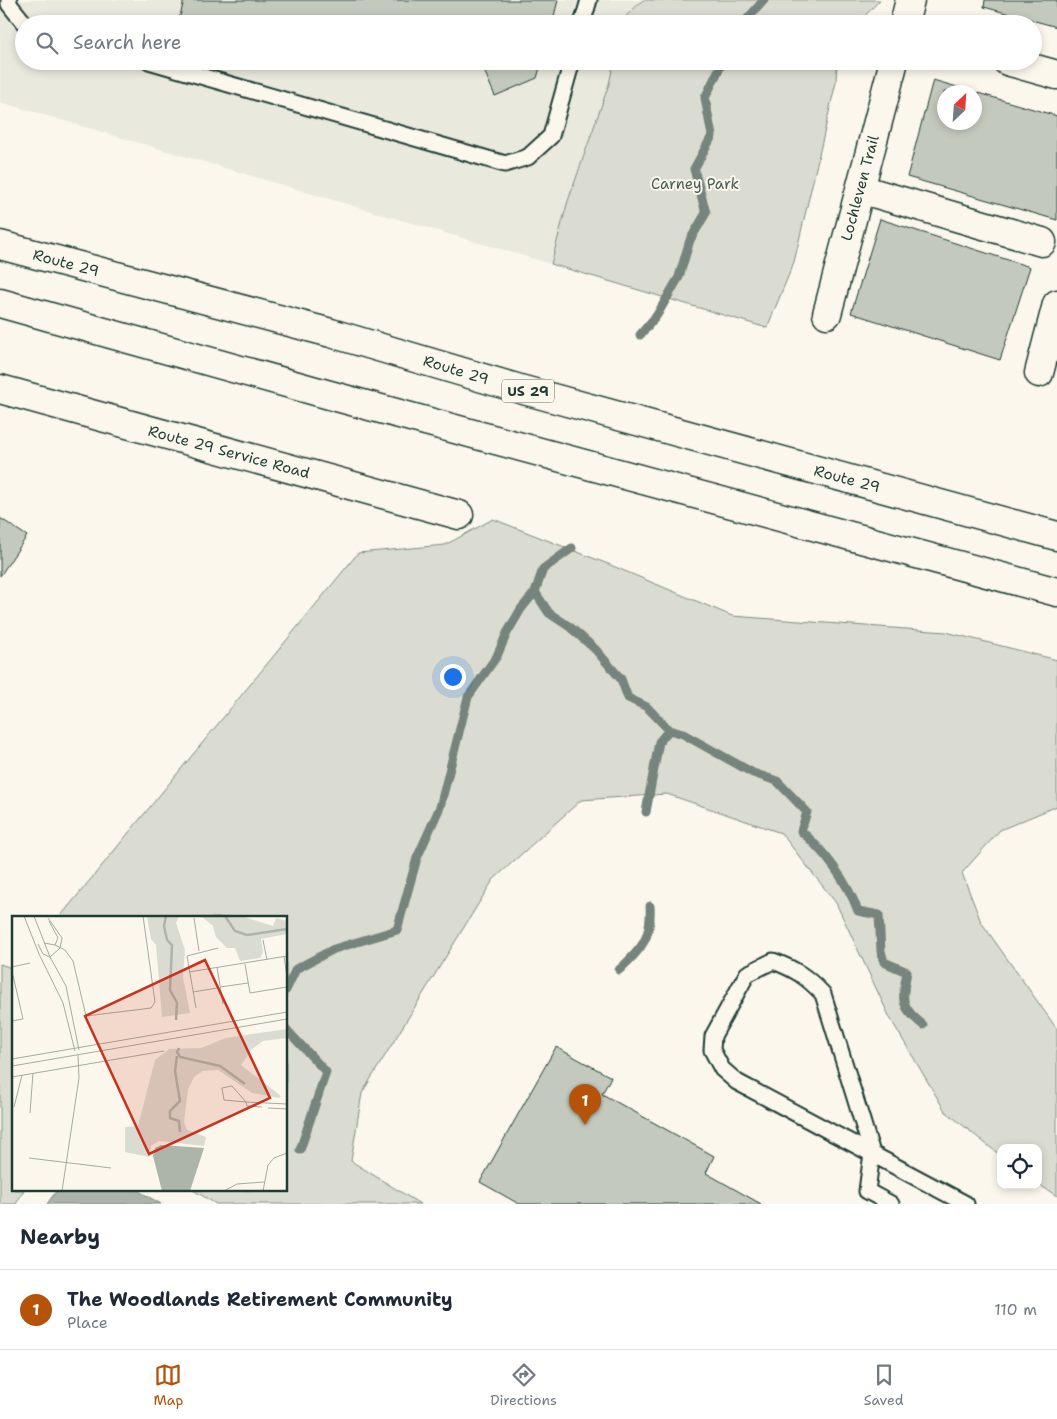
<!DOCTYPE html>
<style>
:root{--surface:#fff;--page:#f6f6f7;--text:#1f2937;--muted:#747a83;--line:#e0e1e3;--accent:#b45309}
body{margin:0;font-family:"Shantell Sans",sans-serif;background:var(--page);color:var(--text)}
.controls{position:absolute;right:15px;bottom:15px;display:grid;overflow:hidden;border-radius:10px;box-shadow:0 2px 8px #0003}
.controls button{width:45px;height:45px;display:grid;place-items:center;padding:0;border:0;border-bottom:1px solid var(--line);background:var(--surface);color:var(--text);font:25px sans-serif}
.compass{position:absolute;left:937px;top:85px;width:45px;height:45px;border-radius:50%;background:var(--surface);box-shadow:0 2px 8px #0003;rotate:25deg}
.you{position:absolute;left:452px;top:676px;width:18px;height:18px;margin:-12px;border:4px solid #fff;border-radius:50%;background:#1a73e8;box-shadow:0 0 0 8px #1a73e833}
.badge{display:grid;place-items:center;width:32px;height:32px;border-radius:50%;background:var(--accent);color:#fff;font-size:16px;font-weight:700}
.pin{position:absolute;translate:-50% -41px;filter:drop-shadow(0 1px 2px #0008)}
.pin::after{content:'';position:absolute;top:26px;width:18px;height:15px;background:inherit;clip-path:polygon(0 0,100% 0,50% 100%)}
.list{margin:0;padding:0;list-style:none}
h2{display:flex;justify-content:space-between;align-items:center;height:65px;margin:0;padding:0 20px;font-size:21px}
h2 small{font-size:16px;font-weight:400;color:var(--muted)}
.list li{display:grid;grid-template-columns:32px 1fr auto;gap:15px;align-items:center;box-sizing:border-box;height:80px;padding:0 20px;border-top:1px solid var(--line)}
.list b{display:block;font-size:19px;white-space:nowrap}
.list p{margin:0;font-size:16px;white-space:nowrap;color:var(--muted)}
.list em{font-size:16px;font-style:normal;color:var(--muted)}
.icon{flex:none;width:28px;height:28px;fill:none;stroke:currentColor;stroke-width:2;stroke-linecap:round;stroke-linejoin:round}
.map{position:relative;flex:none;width:1057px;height:1204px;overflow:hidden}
.search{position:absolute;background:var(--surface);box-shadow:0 2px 8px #0003;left:15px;right:15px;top:15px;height:55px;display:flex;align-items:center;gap:12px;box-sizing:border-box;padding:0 18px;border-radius:28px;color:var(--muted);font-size:19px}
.sheet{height:145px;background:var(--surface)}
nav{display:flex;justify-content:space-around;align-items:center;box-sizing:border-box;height:70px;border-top:1px solid var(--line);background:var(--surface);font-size:14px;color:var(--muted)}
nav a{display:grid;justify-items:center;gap:2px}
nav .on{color:var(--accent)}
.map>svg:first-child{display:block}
.built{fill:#eae9de}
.green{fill:#dbdcd1;stroke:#7d8c82}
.water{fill:#adb4aa;stroke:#74847b}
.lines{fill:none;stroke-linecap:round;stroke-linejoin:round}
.stream{stroke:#74847b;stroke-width:9}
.building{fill:#c4c9be;stroke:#1f3d34;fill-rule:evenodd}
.service-casing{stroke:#1f3d34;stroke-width:19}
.minor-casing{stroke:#1f3d34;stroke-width:31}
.primary-casing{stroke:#1f3d34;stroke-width:31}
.service{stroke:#fbf7ec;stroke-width:15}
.minor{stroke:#fbf7ec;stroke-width:28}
.primary{stroke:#fbf7ec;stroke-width:28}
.labels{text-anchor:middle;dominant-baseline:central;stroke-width:4;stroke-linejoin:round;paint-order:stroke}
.shield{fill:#fbf7ec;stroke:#61756b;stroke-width:1}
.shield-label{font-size:14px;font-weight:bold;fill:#1f3d34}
.park-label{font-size:15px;fill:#455d53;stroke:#fbf7ec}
.street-label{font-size:15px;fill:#1f3d34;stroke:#fbf7ec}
.inset-river{fill:none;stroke:#adb4aa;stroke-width:2.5}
.inset-road{fill:none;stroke:#a3ada2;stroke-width:1}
.view{fill:#c8321e;fill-opacity:0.15;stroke:#c8321e;stroke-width:2.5}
.inset-edge{fill:none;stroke:#1f3d34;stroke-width:2.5}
</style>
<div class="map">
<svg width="1057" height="1204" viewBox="0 0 1057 1204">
<rect width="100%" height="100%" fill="#fbf7ec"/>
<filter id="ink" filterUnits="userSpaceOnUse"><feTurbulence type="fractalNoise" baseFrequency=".02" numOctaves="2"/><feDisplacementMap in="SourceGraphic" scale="10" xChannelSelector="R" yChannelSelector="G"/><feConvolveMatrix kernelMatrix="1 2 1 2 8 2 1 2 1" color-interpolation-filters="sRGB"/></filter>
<g filter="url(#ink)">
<path class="built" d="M 0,0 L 643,0 L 624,18 L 622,24 L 24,24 L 24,61 L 614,61 L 609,84 L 567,204 L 551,264 L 0,102 Z"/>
<path class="green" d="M 643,0 L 880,0 L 857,24 L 622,24 L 624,18 Z
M 614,61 L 837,61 L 836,82 L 794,262 L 767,328 L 551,264 L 567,204 L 609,84 Z
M 493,519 L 608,564 L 732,616 L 946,632 L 1057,660 L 1057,806 L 1000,830 L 962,873 L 981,922 L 1057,1029 L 1057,1196 L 1038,1184 L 1038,1148 L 1001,1148 L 1001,1156 L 945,1111 L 890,1018 L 836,903 L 781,833 L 667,794 L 581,800 L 493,880 L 362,1093 L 351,1161 L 420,1204 L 216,1204 L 193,1190 L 286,1190 L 286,918 L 59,918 L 358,553 L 445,545 Z
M 0,964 L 14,969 L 14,1190 L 24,1190 L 16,1204 L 0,1204 Z"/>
<path class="water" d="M 57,1190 L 137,1190 L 161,1204 L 47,1204 Z"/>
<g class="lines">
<path class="stream" d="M 743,24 L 764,0
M 640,335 L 657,315 L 679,277 L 690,240 L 706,213 L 694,169 L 712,136 L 705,98 L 723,61
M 572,548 L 543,569 L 535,592 L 549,613 L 570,627 L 595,649 L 621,679 L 628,698 L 647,707 L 669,730 L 683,734 L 753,773 L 777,781 L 807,812 L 801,831 C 825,852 847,881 858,911 L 879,915 L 881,951 L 884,962 L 907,972 C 902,999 899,1006 923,1025
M 646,812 L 659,742 L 669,730
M 619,970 C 641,949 652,939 650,906
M 286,990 L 296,969 L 334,949 L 397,930 L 417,858 L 440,807 L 468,697 L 497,656 L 507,633 L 521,609 L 535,592
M 286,1029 L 326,1072 L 300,1150"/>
</g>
<path class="building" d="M 184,0 L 558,0 L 552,24 L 178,24 Z
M 985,0 L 1057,0 L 1057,27 L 984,7 Z
M 480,61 L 542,61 L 537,78 L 495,96 Z
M 933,80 L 1057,116 L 1057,220 L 907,177 ZM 944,92 L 974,92 L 974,122 L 944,122 Z
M 880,219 L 1030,267 L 1000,360 L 851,313 Z
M 0,518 L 27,536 L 0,576 Z
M 556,1047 L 611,1077 L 602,1094 L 714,1156 L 706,1173 L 761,1204 L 519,1204 L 480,1182 Z"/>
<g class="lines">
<g class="service-casing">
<path id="service" d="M 9,0 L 9,4 L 25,24
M 582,24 L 589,0
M 149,61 L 505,164 L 528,157 L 551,136 L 572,61
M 891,1204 L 867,1191 L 872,1153 L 823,994 C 807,977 795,969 773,961 L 747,974 L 713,1036 L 712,1050 L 722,1069 L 737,1082 L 966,1204"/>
</g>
<g class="minor-casing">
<path id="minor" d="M 904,24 L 910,0
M 1007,61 L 1057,75
M 860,189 L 1042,242
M 827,314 L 894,61
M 1039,373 L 1057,304
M 0,389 L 459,515"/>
</g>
<g class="primary-casing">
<path id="primary" d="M 0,245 L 331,333 L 520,389 L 1057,536
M 0,303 L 344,399 L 1057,592"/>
</g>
<use href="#service" class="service"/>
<use href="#minor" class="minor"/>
<use href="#primary" class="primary"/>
</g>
</g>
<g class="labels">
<rect class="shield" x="502" y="379.5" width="52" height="23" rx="4"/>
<g class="shield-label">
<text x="528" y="391">US 29</text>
</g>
<g class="park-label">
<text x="695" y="184">Carney Park</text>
</g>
<g class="street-label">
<text transform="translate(860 188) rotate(-75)">Lochleven Trail</text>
<text transform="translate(66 263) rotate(15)">Route 29</text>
<text transform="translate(456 370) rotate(17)">Route 29</text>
<text transform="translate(229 452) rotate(15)">Route 29 Service Road</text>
<text transform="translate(847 479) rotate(15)">Route 29</text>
</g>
</g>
<g transform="translate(12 916)">
<rect width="275" height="275" fill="#fbf7ec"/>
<path d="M 135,0 L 167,0 L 164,7 L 173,34 L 171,61 L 178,97 L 150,101 L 144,29 L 139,23 ZM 189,0 L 229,0 L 261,10 L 264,2 L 275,5 L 275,18 L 249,23 L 251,36 L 248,42 L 228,45 L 223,32 L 215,32 L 204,21 L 201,10 ZM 275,113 L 275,122 L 251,125 L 240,133 L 229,149 L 269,180 L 267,182 L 240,177 L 206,154 L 191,155 L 182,161 L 176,174 L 172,206 L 175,214 L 194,221 L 192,230 L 147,225 L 139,230 L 138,241 L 113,236 L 113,211 L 126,210 L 143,144 L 157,133 L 189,132 L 214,122 Z" fill="#dbdcd1"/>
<path d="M 149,229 L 192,232 L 178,275 L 150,275 L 141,240 L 143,232 Z" fill="#adb4aa"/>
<path class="inset-river" d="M 154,0 L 152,10 L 155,24 L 160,29 L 158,74 L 165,87 L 164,104M 213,0 L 223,15 L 235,19 L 275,13M 167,132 L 165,136 L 168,141 L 208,150 L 233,168M 165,140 L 163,155 L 168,185 L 158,195 L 158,202 L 167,205 L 168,216"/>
<path class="inset-road" d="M 12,0 L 27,38 L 51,87 L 63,135M 22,0 L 38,41 L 54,70 L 67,134M 36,2 L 50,22 L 48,32 L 38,41M 182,2 L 187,35M 251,24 L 255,44M 32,27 L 43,29 L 46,22 L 37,5M 26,28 L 31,38 L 38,41M 43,29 L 53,34 L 61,45 L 74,100 L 139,92 L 143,86 L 131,0M 272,40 L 275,61M 233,48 L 238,77 L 275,71M 0,51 L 18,47M 205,51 L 211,88M 0,55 L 11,103 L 0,105M 177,56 L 275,40M 208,71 L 236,67M 181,76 L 205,72M 184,92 L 175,40 L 206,32M 0,143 L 275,96M 0,150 L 275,103M 0,161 L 152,135M 2,191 L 10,159M 250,191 L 235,190 L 234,186 L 212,184 L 210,172 L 220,170 L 234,186 L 275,188M 256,192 L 275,193M 18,197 L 21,157M 17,242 L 99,252M 50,275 L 67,162 L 66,139M 212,275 L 225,268 L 252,266M 251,275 L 256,249 L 262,242 L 275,237"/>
<path class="view" d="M 193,44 L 258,182 L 137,238 L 73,100 Z"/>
<rect width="275" height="275" class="inset-edge"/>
</g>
</svg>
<div class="controls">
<button><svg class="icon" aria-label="locate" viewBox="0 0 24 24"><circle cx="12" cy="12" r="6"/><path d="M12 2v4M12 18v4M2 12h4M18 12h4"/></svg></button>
</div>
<svg class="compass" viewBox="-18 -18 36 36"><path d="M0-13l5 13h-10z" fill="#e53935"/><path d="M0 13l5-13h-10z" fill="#747a83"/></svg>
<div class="you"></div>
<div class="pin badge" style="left:585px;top:1125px">1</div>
<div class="search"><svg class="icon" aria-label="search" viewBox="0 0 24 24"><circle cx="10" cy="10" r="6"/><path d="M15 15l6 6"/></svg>Search here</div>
</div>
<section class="sheet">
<h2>Nearby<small></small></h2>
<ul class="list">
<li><span class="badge">1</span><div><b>The Woodlands Retirement Community</b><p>Place</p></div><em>110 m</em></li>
</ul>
</section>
<nav>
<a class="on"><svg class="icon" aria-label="map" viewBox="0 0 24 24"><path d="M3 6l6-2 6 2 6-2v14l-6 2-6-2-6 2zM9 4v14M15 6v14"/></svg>Map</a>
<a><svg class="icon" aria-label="directions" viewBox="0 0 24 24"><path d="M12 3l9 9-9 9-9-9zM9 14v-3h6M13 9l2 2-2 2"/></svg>Directions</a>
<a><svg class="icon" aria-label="saved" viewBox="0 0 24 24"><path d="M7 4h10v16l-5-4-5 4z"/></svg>Saved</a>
</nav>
